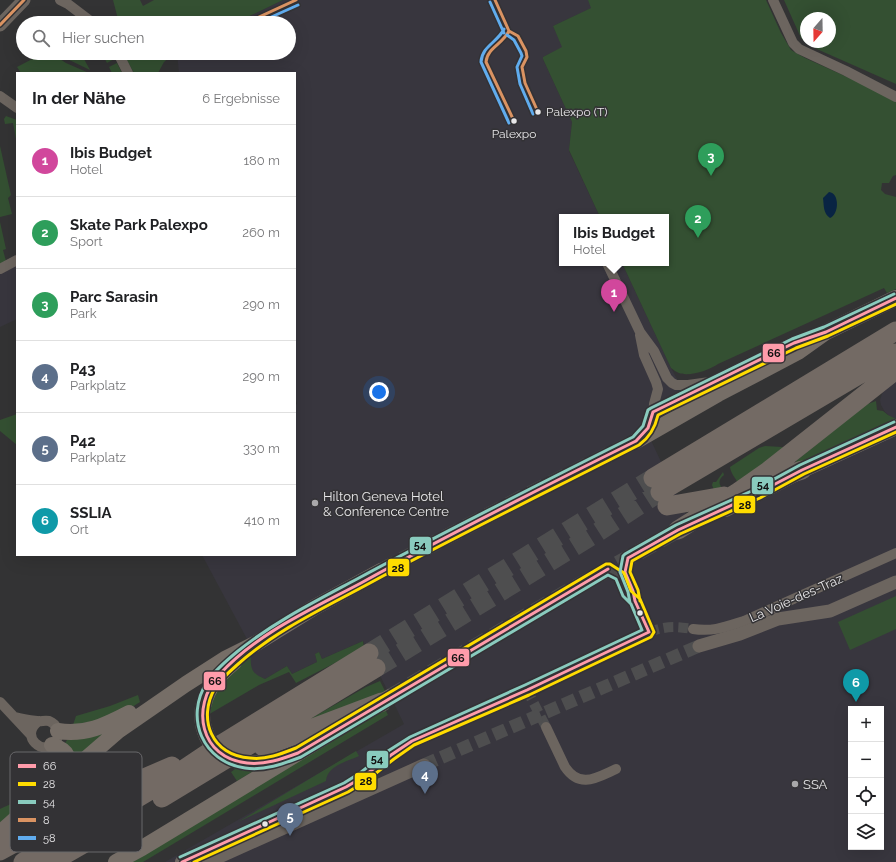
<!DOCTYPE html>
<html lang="de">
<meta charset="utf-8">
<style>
:root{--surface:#fff;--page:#f6f6f6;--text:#202124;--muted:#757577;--line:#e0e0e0;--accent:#2563eb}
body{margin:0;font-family:Raleway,sans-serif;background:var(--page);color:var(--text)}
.controls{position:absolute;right:12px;bottom:12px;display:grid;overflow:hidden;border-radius:0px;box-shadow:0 4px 16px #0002}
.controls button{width:36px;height:36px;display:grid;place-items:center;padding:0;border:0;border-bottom:1px solid var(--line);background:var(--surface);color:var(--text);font:20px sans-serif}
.compass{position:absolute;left:800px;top:12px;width:36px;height:36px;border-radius:50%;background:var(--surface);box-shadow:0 4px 16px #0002;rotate:200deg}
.you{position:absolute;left:379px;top:392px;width:14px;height:14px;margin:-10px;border:3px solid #fff;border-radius:50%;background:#1a73e8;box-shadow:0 0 0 6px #1a73e833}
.badge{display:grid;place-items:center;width:26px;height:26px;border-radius:50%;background:var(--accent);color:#fff;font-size:13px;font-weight:700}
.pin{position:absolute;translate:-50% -33px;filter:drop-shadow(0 1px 2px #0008)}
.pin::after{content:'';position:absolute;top:21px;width:14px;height:12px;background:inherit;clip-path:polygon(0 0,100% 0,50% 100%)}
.popup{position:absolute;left:559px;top:214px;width:110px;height:52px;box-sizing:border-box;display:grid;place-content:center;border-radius:0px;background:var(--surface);filter:drop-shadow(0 1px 3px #0005);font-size:13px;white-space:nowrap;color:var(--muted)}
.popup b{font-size:15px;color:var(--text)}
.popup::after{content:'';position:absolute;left:50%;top:100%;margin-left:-8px;border:8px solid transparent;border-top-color:var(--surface)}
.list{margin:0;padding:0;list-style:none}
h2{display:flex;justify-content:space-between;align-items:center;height:52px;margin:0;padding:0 16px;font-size:17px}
h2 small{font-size:13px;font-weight:400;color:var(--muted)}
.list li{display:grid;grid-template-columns:26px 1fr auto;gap:12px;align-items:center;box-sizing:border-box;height:72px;padding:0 16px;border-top:1px solid var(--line)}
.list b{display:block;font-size:15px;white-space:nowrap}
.list p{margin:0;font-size:13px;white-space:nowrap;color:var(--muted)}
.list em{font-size:13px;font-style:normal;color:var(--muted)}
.icon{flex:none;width:22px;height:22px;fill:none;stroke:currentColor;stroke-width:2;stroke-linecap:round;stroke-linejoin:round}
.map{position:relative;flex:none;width:896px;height:862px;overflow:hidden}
.search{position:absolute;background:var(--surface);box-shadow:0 4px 16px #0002;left:16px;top:16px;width:280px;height:44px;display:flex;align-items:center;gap:10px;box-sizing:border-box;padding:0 14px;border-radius:22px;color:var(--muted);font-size:15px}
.panel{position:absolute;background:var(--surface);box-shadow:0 4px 16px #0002;left:16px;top:72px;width:280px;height:484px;border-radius:0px}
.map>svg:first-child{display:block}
.built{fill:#38363e;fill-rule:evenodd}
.green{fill:#345032;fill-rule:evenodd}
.water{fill:#092443}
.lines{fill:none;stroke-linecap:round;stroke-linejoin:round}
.minor-tunnel{stroke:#4e4e4f;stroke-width:10;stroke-dasharray:10 5;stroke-linecap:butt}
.tertiary-tunnel{stroke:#4e4e4f;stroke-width:13;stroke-dasharray:13 6;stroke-linecap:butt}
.secondary-tunnel{stroke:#4e4e4f;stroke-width:14;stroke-dasharray:14 7;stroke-linecap:butt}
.primary-tunnel{stroke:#4e4e4f;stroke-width:16;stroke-dasharray:16 8;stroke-linecap:butt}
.motorway-tunnel{stroke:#4e4e4f;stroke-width:19;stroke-dasharray:19 10;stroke-linecap:butt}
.minor{stroke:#6c655f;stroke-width:10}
.tertiary{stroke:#6c655f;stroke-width:13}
.secondary{stroke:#6e6761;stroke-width:14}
.primary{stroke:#766e67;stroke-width:16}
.motorway{stroke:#736a64;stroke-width:19}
.primary-bridge{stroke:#766e67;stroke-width:16}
.bus-1-casing{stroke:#333235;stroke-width:6}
.bus-2-casing{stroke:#333235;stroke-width:6}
.bus-3-casing{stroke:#333235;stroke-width:6}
.bus-4-casing{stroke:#333235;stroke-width:6}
.bus-5-casing{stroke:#333235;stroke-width:6}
.bus-1{stroke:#ff9baa;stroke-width:3}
.bus-2{stroke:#ffdc00;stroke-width:3}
.bus-3{stroke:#89cbbe;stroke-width:3}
.bus-4{stroke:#da9362;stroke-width:3}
.bus-5{stroke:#60acee;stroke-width:3}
.bus-dot{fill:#e8e7e9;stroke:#333235;stroke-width:1.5}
.poi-dot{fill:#a9a8aa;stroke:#333235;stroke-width:1.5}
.labels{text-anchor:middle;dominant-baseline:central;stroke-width:3;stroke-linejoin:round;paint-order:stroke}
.bus-label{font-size:12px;fill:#e8e7e9;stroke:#333235;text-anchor:start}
.poi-label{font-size:13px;fill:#e8e7e9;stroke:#333235;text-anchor:start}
.street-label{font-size:13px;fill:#e8e7e9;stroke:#333235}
.key{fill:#333235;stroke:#69686b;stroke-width:1}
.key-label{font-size:11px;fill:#e8e7e9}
.line-badge{stroke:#333235;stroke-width:1.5}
.pale-badge-label{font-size:11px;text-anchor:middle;font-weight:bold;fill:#111}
</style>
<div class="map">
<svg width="896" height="862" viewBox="0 0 896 862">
<rect width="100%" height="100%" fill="#333334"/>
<path class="built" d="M 283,0 L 588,0 L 592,8 L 553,26 L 563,47 L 543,57 L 543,59 L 572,122 L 569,151 L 600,217 L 562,217 L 562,263 L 622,263 L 671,368 L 690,403 L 646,430 L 693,529 L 896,433 L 896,862 L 165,862 L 404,724 L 363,641 L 322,659 L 319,652 L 315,654 L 317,662 L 292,674 L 287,666 L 265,679 L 255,675 L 250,666 L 251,656 L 247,639 L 202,555 L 295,555 L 295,405 L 297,404 L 295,396 L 295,73 L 179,73 L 177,53 L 289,53 L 289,23 L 235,23 ZM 851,709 L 881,709 L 881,847 L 851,847 Z
M 17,254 L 17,319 L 0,327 L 0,264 Z
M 896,380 L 896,419 L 891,417 L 885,412 L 881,405 L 880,400 L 883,391 Z"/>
<path class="green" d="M 113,0 L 140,0 L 143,6 L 154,0 L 283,0 L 235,23 L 119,23 Z
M 588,0 L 766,0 L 781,33 L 791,50 L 805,58 L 867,86 L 896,102 L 896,175 L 893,176 L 889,183 L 882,183 L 881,190 L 885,194 L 896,197 L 896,289 L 887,293 L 884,288 L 718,364 C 710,370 689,377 679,373 C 676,372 674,370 671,368 L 622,263 L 666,263 L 666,217 L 600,217 L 569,150 L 572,122 L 543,59 L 543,57 L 562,47 L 553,26 L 591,8 Z
M 784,0 L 896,0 L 896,84 L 819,50 L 806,43 L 801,38 ZM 806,18 L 830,18 L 830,42 L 806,42 Z
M 61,53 L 89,53 L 90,56 L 84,59 L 90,70 L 61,56 Z
M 102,53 L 111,53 L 114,59 L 107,63 Z
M 123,53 L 174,53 L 164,62 L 158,73 L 134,73 Z
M 36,57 L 36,59 L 60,59 L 66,63 L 89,73 L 21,73 L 17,67 Z
M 117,63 L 122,73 L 112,73 L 109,67 Z
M 6,116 L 17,120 L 17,144 L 13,123 L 5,124 L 4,119 Z
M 0,146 L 11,195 L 8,198 L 12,214 L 0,217 Z
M 0,222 L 6,249 L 3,250 L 6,261 L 0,264 Z
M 876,401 L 877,410 L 883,411 L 888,415 L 896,419 L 896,420 L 799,464 L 796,463 L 796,461 L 865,405 Z
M 17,414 L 17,445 L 0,431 L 0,420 Z
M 765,446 L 782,447 L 785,449 L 738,483 C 735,477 731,474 730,467 L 759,448 Z
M 723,472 L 724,475 C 719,479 718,483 722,488 L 714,490 L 712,485 L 713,482 L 716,482 Z
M 896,596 L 896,629 L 850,650 L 838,622 Z
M 363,641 L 364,648 L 296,683 L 289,672 L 259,685 L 206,716 L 208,700 L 239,662 L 251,656 C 250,670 253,674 265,679 L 287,666 L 292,674 L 317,662 L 315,654 L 319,652 L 322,659 Z
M 380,681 L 385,691 L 368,701 L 280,736 L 366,687 Z
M 138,695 L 140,702 L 118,716 L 73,725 L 76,716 L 110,706 Z
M 385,709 L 388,715 L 143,862 L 126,862 Z
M 115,724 L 75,761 L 64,745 L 70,735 Z
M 356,751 L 359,756 C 346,762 327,766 326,781 L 238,822 Z
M 53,752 L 61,754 L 63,771 L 0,828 L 0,809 C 11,804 23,799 30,788 C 39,776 38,760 53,752 Z
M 238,767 L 257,769 L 237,781 L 231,772 Z"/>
<path class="water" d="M 829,192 C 840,193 839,215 830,218 C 823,213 824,206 823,198 Z"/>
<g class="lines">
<path class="minor-tunnel" d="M 649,632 C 666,626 675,626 693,629
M 527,690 L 546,727"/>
<path class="tertiary-tunnel" d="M 424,765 L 699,646"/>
<path class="secondary-tunnel" d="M 608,569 L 620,576 L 625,588
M 412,741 L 527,690 L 649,632 L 635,601 L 633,591 L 625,572 L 628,558"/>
<path class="primary-tunnel" d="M 381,571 L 524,497 L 636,441
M 390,697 L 564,594 L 678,530"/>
<path class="motorway-tunnel" d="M 369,653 L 653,478
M 376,668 L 595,534 L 660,492"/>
<path class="minor" d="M 60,0 L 68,4 L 93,23
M 773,0 L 793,43 L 799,49 L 846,71 L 896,97
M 118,53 L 128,73
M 0,96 L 17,108
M 607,263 L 640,332 L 654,351 L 667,378 L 672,383 L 676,385 L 688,385 L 717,381 L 794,343 L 813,337
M 0,269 L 17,260
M 640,335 L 644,355 L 656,382 L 658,389 L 654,404 L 653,417 L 643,434
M 693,629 C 713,632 725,627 744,621 L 896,553
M 0,702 L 31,735
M 15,717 C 22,719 29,720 37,721 C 41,722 44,720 49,721 C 57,724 61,734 56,741 C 44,759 18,735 39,721
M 546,727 L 565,767 C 580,789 596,778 616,769"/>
<path class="tertiary" d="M 0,25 L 24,0
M 699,646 L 740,634 L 778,619 L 830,611 L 896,582
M 208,862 L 424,765"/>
<path class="secondary" d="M 182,862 L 346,787 C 370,775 389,754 412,741"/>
<path class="primary" d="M 636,441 L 718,394 L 798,352 L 826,332 L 896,298
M 725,509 L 758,493 L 802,470 L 896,427
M 202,714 C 204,691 217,676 234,662
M 58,731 C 86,735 104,726 129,713
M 52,745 C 71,752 68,758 66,776
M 66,776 L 118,731 L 186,684 L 225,659 L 255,644 L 315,607 L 381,571
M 116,862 L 142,848 C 225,798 308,747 390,697"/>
<path class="motorway" d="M 653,478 L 896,331
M 759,484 L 802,470
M 660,492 L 896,353
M 667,506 L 724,496
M 678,530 L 738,492 L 768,471 L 896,370
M 263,747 L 382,702
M 162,798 L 376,668
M 0,835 L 66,776
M 0,851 L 93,800 L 172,766
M 23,862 L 124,806 L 169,779 L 223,743 L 369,653
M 52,862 L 106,831"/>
<path class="primary-bridge" d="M 202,714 C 203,749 230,766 263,763"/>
<g class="bus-1-casing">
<path id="bus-1" d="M 653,412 L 794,343 L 826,332 L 896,298
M 628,558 L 678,530 L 758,493 L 802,470 L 896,427
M 608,569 L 298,753 C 282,759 265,765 247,763 C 200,758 190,707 219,675 C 257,633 312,609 361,583 C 451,533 543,487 636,441 L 648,428 L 653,412
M 182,862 L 346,787 L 363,777 L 391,755 L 412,741 L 527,690 L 649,632 L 635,601 L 633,591 L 625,572 L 628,558"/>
</g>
<g class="bus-2-casing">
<path id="bus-2" d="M 640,601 L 638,590 L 630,572 L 632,561 L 680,534 L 760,498 L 804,474 L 896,432
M 194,862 L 348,792 L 366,781 L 394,759 L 414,745 L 529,695 L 651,637 L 654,632 L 640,599 L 631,591 L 624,573 L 610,564 L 606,564 L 296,748 C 281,754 266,760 250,758 C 212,756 197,719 215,688 C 221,679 229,672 237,665 C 276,630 324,608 370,583 C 458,535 549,491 639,445 C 649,438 655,428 658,415 L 796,348 L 828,336 L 896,304"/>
</g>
<g class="bus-3-casing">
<path id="bus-3" d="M 630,603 L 628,592 L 620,572 L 623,556 L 625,554 L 676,525 L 756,489 L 800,465 L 894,422
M 180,857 L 344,783 L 360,773 L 388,751 L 410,737 L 525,685 L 642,630 L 631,604 L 623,596 L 616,579 L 608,575 L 301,757 C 283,764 264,771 245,768 C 203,762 184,718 207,682 C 215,670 227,660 238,651 C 274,622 316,601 357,579 C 448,530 541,483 633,437 L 643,426 L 648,410 L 651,408 L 792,339 L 824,327 L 894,294"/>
</g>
<g class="bus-4-casing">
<path id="bus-4" d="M 495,0 L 509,31
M 246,23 L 296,0
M 0,25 L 24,0
M 509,31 C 503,44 487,48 486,62 L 514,121
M 509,31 L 518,36 L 526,51 L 527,57 L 522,67 L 525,83 L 538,112"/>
</g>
<g class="bus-5-casing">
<path id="bus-5" d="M 490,2 L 504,33
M 258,23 L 298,5
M 504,29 C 498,42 482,46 481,62 L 509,123
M 507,35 L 514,40 L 521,53 L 522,56 L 517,67 L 520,84 L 533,114"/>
</g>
<use href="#bus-1" class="bus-1"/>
<use href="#bus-2" class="bus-2"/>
<use href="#bus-3" class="bus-3"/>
<use href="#bus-4" class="bus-4"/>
<use href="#bus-5" class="bus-5"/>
</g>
<g class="bus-dot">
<circle cx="538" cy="112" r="3.5"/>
<circle cx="514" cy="121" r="3.5"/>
<circle cx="640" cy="613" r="3.5"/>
<circle cx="265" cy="824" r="3.5"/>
</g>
<g class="poi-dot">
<circle cx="315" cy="503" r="4"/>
<circle cx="795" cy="784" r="4"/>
</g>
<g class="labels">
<g class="bus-label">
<text x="546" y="112">Palexpo (T)</text>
<text x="514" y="134" text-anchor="middle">Palexpo</text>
</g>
<g class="poi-label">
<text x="323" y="496">Hilton Geneva Hotel<tspan x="323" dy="15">&amp; Conference Centre</tspan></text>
<text x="803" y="784">SSA</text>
</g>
<g class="street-label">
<text transform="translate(796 598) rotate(-24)">La Voie-des-Traz</text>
</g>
</g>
<rect x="10" y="752" width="132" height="100" rx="6" class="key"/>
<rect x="18" y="764" width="18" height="4" fill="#ff9baa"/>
<rect x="18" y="782" width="18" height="4" fill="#ffdc00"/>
<rect x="18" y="800" width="18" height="4" fill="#89cbbe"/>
<rect x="18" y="818" width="18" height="4" fill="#da9362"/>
<rect x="18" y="836" width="18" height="4" fill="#60acee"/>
<g class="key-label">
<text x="43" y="770">66</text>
<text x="43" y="788">28</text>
<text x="43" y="806">54</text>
<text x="43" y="824">8</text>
<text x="43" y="842">58</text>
</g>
<g class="line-badge">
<rect x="762" y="343" width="23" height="20" rx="4" fill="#ff9baa"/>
<rect x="751" y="476" width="23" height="19" rx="4" fill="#89cbbe"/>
<rect x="733" y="495" width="23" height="19" rx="4" fill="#ffdc00"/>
<rect x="409" y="536" width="23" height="19" rx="4" fill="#89cbbe"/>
<rect x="387" y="558" width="23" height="19" rx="4" fill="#ffdc00"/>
<rect x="447" y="648" width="23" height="19" rx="4" fill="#ff9baa"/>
<rect x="203" y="671" width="23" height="20" rx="4" fill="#ff9baa"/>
<rect x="366" y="750" width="23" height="19" rx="4" fill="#89cbbe"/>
<rect x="354" y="772" width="23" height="19" rx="4" fill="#ffdc00"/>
</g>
<g class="pale-badge-label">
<text x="774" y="357">66</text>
<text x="763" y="489">54</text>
<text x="745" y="509">28</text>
<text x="420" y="549">54</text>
<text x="398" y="572">28</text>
<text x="458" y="662">66</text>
<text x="215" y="685">66</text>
<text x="377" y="763">54</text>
<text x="366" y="785">28</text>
</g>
</svg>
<div class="controls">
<button>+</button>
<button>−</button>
<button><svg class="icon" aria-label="locate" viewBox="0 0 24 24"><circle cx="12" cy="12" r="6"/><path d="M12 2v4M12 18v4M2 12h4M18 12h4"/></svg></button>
<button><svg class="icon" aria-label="layers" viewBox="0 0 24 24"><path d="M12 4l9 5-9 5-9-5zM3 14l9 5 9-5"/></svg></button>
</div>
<svg class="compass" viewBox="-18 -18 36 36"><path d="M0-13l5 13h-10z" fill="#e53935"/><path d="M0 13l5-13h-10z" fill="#757577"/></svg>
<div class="you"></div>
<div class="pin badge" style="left:614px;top:312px;background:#d1479c">1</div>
<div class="popup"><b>Ibis Budget</b>Hotel</div>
<div class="pin badge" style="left:698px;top:238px;background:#2e9e5b">2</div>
<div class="pin badge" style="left:711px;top:176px;background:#2e9e5b">3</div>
<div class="pin badge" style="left:425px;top:794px;background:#5c6f8a">4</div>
<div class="pin badge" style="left:290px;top:836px;background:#5c6f8a">5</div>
<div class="pin badge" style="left:856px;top:702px;background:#0f9aa8">6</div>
<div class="search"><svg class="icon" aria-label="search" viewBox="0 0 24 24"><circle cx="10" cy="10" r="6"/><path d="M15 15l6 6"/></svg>Hier suchen</div>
<section class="panel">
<h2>In der Nähe<small>6 Ergebnisse</small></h2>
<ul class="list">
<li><span class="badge" style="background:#d1479c">1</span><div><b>Ibis Budget</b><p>Hotel</p></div><em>180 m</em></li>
<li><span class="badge" style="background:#2e9e5b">2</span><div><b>Skate Park Palexpo</b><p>Sport</p></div><em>260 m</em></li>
<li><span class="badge" style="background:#2e9e5b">3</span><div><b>Parc Sarasin</b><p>Park</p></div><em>290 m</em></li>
<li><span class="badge" style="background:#5c6f8a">4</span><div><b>P43</b><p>Parkplatz</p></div><em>290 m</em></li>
<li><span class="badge" style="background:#5c6f8a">5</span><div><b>P42</b><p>Parkplatz</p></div><em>330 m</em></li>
<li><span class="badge" style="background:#0f9aa8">6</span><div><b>SSLIA</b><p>Ort</p></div><em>410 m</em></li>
</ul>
</section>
</div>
